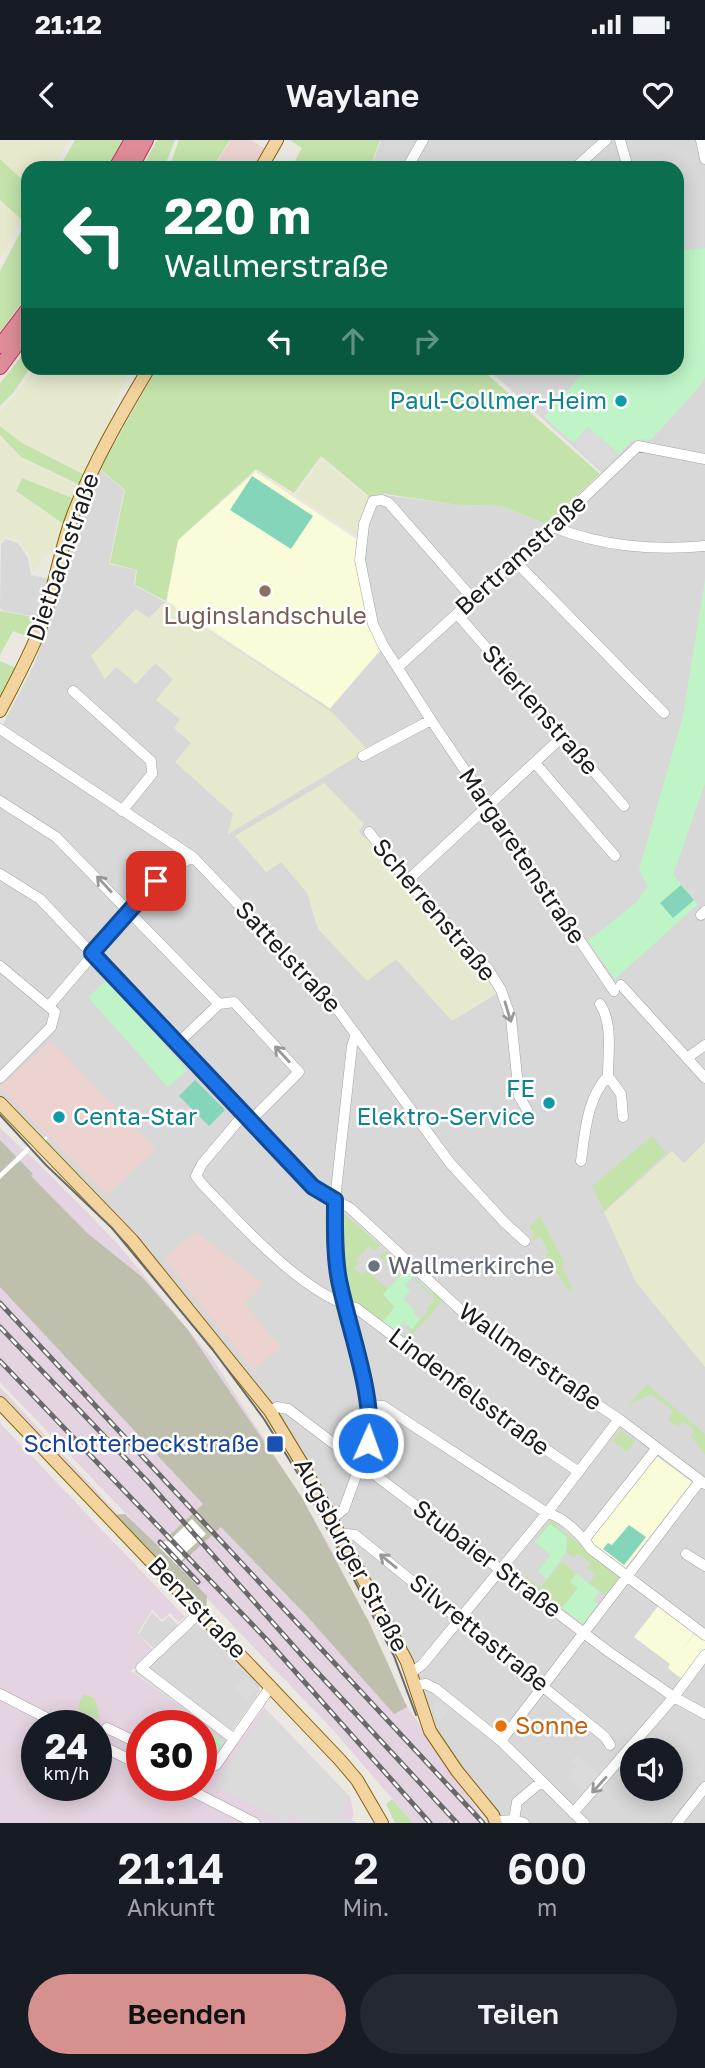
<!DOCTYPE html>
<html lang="de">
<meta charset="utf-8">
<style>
:root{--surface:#171b24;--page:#242831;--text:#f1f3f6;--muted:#9ea1a6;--accent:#d6908e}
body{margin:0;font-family:"Golos Text",sans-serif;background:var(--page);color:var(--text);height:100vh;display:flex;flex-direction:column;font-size:26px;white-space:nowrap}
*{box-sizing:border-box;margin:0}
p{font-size:23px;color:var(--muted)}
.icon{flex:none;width:38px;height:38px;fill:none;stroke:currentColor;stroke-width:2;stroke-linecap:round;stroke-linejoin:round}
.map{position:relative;height:1683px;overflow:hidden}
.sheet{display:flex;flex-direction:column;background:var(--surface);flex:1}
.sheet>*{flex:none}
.top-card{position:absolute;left:21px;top:21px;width:663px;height:214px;border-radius:21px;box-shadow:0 4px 18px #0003;background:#0b6e4f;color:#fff;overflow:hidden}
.buttons{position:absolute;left:620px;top:1598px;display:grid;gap:14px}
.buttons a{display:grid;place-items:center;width:63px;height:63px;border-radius:50%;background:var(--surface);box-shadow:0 4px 18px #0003;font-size:35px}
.speed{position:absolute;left:21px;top:1570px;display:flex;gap:14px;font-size:35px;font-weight:700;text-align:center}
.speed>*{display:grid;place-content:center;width:91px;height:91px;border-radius:50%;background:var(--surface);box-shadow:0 4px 18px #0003;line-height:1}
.speed small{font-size:18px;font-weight:400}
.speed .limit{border:10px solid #d22;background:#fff;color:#111}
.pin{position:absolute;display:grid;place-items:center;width:60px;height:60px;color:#fff;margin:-30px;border-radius:14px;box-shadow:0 4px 10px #0006}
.me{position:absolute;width:77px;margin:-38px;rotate:2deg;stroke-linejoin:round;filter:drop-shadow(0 0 5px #0008)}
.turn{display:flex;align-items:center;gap:24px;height:147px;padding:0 28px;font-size:32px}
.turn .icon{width:91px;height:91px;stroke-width:2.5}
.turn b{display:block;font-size:49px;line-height:60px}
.lanes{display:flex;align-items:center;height:66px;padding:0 28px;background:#0003;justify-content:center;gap:35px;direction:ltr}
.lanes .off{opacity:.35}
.eta{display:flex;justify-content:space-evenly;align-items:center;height:119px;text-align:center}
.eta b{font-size:42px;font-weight:600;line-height:49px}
.primary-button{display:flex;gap:14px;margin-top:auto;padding:14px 28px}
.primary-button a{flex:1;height:80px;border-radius:42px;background:var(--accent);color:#111;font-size:28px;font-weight:600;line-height:80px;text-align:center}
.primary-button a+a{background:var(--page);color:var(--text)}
.status{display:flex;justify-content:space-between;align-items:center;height:49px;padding:0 35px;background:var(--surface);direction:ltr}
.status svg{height:19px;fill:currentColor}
header{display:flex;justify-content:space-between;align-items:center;height:91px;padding:0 28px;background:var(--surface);font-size:32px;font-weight:600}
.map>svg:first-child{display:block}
.residential{fill:#d9d8d8;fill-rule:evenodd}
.commercial{fill:#ecd3d0}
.industrial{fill:#e4d3e0;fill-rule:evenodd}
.education{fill:#fafcd9}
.construction{fill:#bebfad}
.farmland{fill:#e6e9cd}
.grass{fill:#c3e3aa}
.park{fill:#bff4c6}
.pitch{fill:#84d5ba}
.parking{fill:#dbdbdb}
.pier{fill:#fff}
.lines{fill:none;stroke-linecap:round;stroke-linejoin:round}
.minor-casing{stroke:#a2a2a2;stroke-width:11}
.major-casing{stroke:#85630c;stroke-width:14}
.highway-casing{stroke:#c6315d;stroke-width:16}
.minor{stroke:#fff;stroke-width:10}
.major{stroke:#f3d39e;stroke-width:12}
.highway{stroke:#de8d98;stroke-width:14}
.tram{stroke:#696969;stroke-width:2}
.rail-casing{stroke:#696969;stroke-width:5}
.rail{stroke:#fff;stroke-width:2.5;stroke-dasharray:8;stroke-linecap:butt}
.oneway{stroke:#989898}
.route-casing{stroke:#114b97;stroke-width:18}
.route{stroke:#1a73e8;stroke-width:12}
.culture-dot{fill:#0f9aa8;stroke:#fff;stroke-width:2.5}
.education-dot{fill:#8d6e63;stroke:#fff;stroke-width:2.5}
.worship-dot{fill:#6b7280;stroke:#fff;stroke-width:2.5}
.transit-dot{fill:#1a4fb4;stroke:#fff;stroke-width:2.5}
.food-dot{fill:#e8710a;stroke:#fff;stroke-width:2.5}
.labels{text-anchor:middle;stroke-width:5;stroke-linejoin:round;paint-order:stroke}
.culture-label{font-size:24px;fill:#0d838f;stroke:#fff;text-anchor:end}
.street-label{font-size:24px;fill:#1b1b1b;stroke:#fff}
.education-label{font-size:24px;fill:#785e54;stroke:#fff}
.worship-label{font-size:24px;fill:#5b616d;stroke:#fff;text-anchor:start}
.transit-label{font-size:24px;fill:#164399;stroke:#fff;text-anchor:end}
.food-label{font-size:24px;fill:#c56008;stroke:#fff;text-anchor:start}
</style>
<div class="status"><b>21:12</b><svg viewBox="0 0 49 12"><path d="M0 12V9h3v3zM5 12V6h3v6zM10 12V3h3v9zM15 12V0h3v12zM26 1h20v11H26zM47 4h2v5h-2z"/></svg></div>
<header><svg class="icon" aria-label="back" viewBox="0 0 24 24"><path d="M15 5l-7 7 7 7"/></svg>Waylane<svg class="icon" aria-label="heart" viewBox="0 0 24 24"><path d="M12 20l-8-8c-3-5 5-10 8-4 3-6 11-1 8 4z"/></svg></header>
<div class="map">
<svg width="705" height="1683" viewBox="0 0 705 1683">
<rect width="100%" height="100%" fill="#ebe8e1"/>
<path class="residential" d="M381,0H705V1683H488L424,1590L405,1530L296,1321L235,1220L143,1103L0,957V586H2L35,523L49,479L3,471L0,468L1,404L6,399L18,403L28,418L31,435L60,441L78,377L100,330L124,350L109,424L136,430L134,445L165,462L330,569L382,509L358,421L357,398L369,356L385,355L459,365L502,366L546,384L602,333L487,228H677V28H371ZM632,1610H670V1648H632Z
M152,1472L162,1482L169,1476L181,1489L195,1475L259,1542V1551L254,1560L226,1599L134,1532L156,1511L139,1494Z"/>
<path class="commercial" d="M231,0H251L266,9L255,28H213Z
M51,901L156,1009L107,1055L0,947Z
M196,1092L264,1144L244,1163L281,1207L253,1230L164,1119Z"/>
<path class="industrial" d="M0,988L37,1022L117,1103L214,1221L300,1355L328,1403L387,1520L404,1562L486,1683H413L334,1591L0,1242Z
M0,1247L118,1374L111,1375L0,1260Z
M0,1283L185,1477L179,1482L170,1473L162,1480L152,1470L138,1493L154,1511L131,1531L236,1606L264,1567L350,1657L354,1674L350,1683H0ZM37,1586H96V1645H37ZM142,1586H201V1645H142Z"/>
<path class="education" d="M256,332L356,399L357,421L381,509L330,568L167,461L178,400Z
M655,1315L692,1342L624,1430L586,1401Z
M659,1465L695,1492L680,1512L695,1493L705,1500V1512L683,1540L668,1528L670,1524L634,1497Z"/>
<path class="construction" d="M0,1000L33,1034L31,1036L87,1093L142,1137L188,1190L301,1356L369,1482L407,1567L394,1574L305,1474L221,1387L178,1426L207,1456L206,1473L111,1375L125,1374L158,1406L203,1364L0,1147Z"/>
<path class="farmland" d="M0,0H69L52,28H28V45L0,19Z
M0,60L22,80L0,119Z
M35,228H131L110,273L111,285L94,312L85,334L22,303L0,285V272L17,254Z
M0,296L21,318L80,346L75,359L21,337L15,352L64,385L54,415L48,412L33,434L30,417L19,400L6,397L0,402Z
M321,319L368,357L356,396L296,355Z
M165,462L333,573L368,610L228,694L233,674L175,622L191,603L174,588L180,579L156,560L173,539L155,523L136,544L116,527L105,539L91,516L136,469L149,478Z
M324,643L364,684L359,691L361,695L375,704L486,832L498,853L452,881L396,819L367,841L318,789L307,753L281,722L266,732L235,696Z
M705,1002V1227L636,1142L604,1072L672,1011L684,1023Z"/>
<path class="grass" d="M75,0H124L109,28H59Z
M157,0H175L164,28H142Z
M179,0H230L212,28H169Z
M290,0H380L370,28H304L294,23L302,8Z
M0,19L28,45V67L22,80L0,60Z
M28,78V154L0,192V131Z
M28,208V228H30L14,252L0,266V243Z
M157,228H480L600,334L546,384L502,366L459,365L385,354L369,356L321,316L294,353L256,329L178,400L166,461L135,445L137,430L110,423L125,350L100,329Z
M0,286L22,303L85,335L80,345L21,317L0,295Z
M22,338L75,359L65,385L16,351Z
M0,471L39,478L31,498L13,491L0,515Z
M0,521L16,528L0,556Z
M652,996L666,1013L604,1071L592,1046Z
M345,1075L380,1105L375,1111L369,1106L356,1119L359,1123L354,1129L361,1135L366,1130L388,1149L383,1155L395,1167L382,1182C372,1174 354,1165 347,1154C334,1133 340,1100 339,1076Z
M540,1076L563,1120V1128L573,1151L570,1152L545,1116L549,1113L540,1096L534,1100L531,1098L535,1093L529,1087Z
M386,1111L406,1130L401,1135L380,1116Z
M415,1138L432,1154L436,1151L445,1158L407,1201L403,1198L428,1171L426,1169L435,1160L414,1139Z
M647,1244L705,1294V1315L691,1296L694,1290L683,1281L678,1287L668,1280L673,1271L651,1254L628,1265Z
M621,1290L635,1301L627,1312L613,1301Z
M555,1375L559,1379L555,1385L621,1436L605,1455L589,1443L596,1434L587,1428L591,1423L578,1413L574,1418L566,1412L568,1397L550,1384L534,1401Z
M562,1422L576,1433L570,1441L578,1448L562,1468L545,1452L541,1455L523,1440L526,1436L540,1448Z
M84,1554L95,1559L100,1578L97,1579L77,1569Z
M392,1659L413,1683H395L386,1664Z"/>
<path class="park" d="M705,108V237L700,246L652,299L633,300L619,314L588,287L573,303L544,277L582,234L596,228H677V111Z
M705,439V643L673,735L698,764L615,839L588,801L637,762L648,746L639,730L683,576Z
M107,840L187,930L168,947L88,857Z
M406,1130L414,1136L405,1145L410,1151L403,1159L415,1171L413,1173L420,1179L412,1189L404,1182L394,1191L382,1182L395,1167L383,1154Z
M550,1384L567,1397L566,1412L547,1439L538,1431L551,1415L535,1402Z
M577,1434L599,1452L593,1460L598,1464L583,1484L562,1468L578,1448L570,1442Z
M209,1591L224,1602L211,1618L206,1620L201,1617V1601Z"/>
<path class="pitch" d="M252,336L313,376L291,409L230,370Z
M681,745L694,760L673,778L660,763Z
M195,940L225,970L209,986L179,956Z
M629,1385L646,1397L624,1425L603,1409L608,1403L612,1405Z"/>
<path class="parking" d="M589,288L617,315L603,331L574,304Z
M355,1075L436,1151L433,1154L349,1077Z
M247,1536L255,1544L257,1549L247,1560L234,1549Z
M438,1561L449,1569L438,1583L432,1568Z
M266,1570L350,1657L341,1674L357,1683H323L319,1681L306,1683L291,1675L285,1682L214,1646Z
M578,1615L599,1635L582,1652L569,1639L573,1635L570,1632L576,1626L571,1621Z"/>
<path class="pier" d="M46,996L48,998L35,1010L33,1008L0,1039V1033L31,1003L36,1005Z
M192,1379L206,1394L182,1416L184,1418L177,1425L159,1407L166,1400L168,1402Z"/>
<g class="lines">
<g class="minor-casing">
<path id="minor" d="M620,0L628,28
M701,0L705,19
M407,28L423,0
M575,28L606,0
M553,387C600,406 655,411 705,406
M515,421L664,573
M473,459L389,363L382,360L373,361L364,384L360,420L373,484L383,505L431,580L614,851
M457,474L624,666
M398,527L553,387L638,306L705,319
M73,551L151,621L152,634L122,671
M0,589L193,717L335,866L450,1023L505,1083L525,1101
M363,616L431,580
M535,623L615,716
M0,661L56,697L219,864L234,862L299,932L251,980
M369,692L407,741L488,829L501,850L511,878L519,956L527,970
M0,734L40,759L313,1047L350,1068L477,1185L619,1279L705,1344
M163,734L193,717
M407,741L562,597
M701,775L705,771
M0,826L55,872L51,887L0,938
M621,845L705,938
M49,866L156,741
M178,903L219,864
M687,918L705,905
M608,936L621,954L623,977
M245,973L202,1024L196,1036L202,1044C241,1084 301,1153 356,1168L526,1296L579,1332
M581,1021C585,992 587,958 608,936C608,914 613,883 600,864
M368,1265L383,1266L547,1373C564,1377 581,1395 591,1409L705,1495
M270,1271L277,1267L288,1269L609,1512L674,1557L705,1574
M332,1379L344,1369L368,1303L371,1287L368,1265L338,1137L335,1112V1060L352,906L356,894
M341,1397L347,1394L355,1395L605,1597L610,1605
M584,1400L656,1309
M686,1414L705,1426
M200,1472L141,1528L234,1599
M412,1532L422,1525L547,1373L619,1279
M417,1545L426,1544L436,1549L501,1601L584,1683
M0,1554L62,1586
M107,1588L142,1605
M501,1601L700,1341
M96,1603L142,1626
M201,1630L216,1625L271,1546
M180,1645L255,1683
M573,1673L674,1557L705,1515
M514,1680L517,1662L541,1642
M496,1681L514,1680L524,1683
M677,1683L705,1647"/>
</g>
<g class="major-casing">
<path id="major" d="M261,28L277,0
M0,571C14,544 29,517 40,489C54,452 59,412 73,375C93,323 121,275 149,228
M0,963L132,1100L270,1271L304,1327L407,1522L430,1591L457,1631L493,1675L496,1683
M0,1263L340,1620L357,1640L382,1683"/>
</g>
<g class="highway-casing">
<path id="highway" d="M116,28L132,0
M131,28L146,0
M0,206L28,169
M0,227L28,189"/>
</g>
<use href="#minor" class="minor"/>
<use href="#major" class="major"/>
<use href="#highway" class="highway"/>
<path class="tram" d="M0,975L46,1025L112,1088L213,1210L264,1279L300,1337L394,1516L416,1575"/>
<g class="rail-casing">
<path id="rail" d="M0,1163L483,1683
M0,1187L148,1342L306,1520L457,1683
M0,1221L268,1501L430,1683
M160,1402L198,1442"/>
</g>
<use href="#rail" class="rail"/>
</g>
<defs><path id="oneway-shaft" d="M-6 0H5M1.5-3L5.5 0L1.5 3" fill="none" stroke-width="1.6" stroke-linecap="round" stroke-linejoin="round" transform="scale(1.75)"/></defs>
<g class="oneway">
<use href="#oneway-shaft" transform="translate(104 744) rotate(-133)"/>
<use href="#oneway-shaft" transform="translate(508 872) rotate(73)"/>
<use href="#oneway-shaft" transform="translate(282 914) rotate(-133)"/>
<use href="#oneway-shaft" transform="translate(388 1421) rotate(-141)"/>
<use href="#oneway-shaft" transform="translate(599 1645) rotate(132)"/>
</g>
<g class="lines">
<g class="route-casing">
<path id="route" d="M156,741L92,813L313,1047L335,1060C335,1086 334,1114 339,1140C348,1187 376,1259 368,1303"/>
</g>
<use href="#route" class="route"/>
</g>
<g class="culture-dot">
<circle cx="621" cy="261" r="7"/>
<circle cx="549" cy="963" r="7"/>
<circle cx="59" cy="977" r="7"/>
</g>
<circle class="education-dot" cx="265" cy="451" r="7"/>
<circle class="worship-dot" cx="374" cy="1126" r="7"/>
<rect class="transit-dot" x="266" y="1295" width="18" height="18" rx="3.5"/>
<circle class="food-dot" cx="501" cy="1586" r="7"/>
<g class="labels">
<g class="culture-label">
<text x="607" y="269">Paul-Collmer-Heim</text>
<text x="535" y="957">FE<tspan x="535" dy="28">Elektro-Service</tspan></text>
<text x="73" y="985" text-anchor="start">Centa-Star</text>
</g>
<g class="street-label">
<text transform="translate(521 415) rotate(-42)" y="8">Bertramstraße</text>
<text transform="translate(63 417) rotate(-71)" y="8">Dietbachstraße</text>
<text transform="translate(540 570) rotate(49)" y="8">Stierlenstraße</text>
<text transform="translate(522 716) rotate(56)" y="8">Margaretenstraße</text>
<text transform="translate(434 770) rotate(50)" y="8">Scherrenstraße</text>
<text transform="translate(288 817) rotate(47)" y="8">Sattelstraße</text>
<text transform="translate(530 1217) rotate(35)" y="8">Wallmerstraße</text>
<text transform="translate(469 1252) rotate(37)" y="8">Lindenfelsstraße</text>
<text transform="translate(351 1415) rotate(62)" y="8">Augsburger Straße</text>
<text transform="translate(487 1419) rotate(37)" y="8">Stubaier Straße</text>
<text transform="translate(197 1468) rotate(46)" y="8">Benzstraße</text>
<text transform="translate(479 1493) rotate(39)" y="8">Silvrettastraße</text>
</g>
<g class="education-label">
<text x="265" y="484">Luginslandschule</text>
</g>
<g class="worship-label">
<text x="388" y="1134">Wallmerkirche</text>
</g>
<g class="transit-label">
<text x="259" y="1312">Schlotterbeckstraße</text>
</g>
<g class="food-label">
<text x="515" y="1594">Sonne</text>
</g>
</g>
</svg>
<div class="buttons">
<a><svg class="icon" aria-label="sound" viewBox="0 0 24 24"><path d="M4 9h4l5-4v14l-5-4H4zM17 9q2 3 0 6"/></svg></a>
</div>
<div class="speed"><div>24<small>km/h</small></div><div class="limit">30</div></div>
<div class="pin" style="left:156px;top:741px;background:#d93025"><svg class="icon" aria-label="arrive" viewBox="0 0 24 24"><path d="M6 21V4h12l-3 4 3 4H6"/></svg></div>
<svg class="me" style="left:368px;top:1303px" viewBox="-20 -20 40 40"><circle r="17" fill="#1a73e8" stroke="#fff" stroke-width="3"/><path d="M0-11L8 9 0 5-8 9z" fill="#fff"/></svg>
<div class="top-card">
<div class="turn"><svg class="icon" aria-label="left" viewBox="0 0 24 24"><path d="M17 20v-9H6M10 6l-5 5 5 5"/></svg><div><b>220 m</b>Wallmerstraße</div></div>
<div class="lanes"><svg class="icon" aria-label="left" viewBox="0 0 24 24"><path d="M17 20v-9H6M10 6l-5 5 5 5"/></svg><svg class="icon off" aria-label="ahead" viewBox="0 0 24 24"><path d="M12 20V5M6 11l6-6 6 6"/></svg><svg class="icon off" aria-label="right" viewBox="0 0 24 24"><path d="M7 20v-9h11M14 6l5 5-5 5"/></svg></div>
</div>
</div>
<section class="sheet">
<div class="eta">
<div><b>21:14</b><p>Ankunft</p></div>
<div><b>2</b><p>Min.</p></div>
<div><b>600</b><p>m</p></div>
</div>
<div class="primary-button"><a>Beenden</a><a>Teilen</a></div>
</section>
